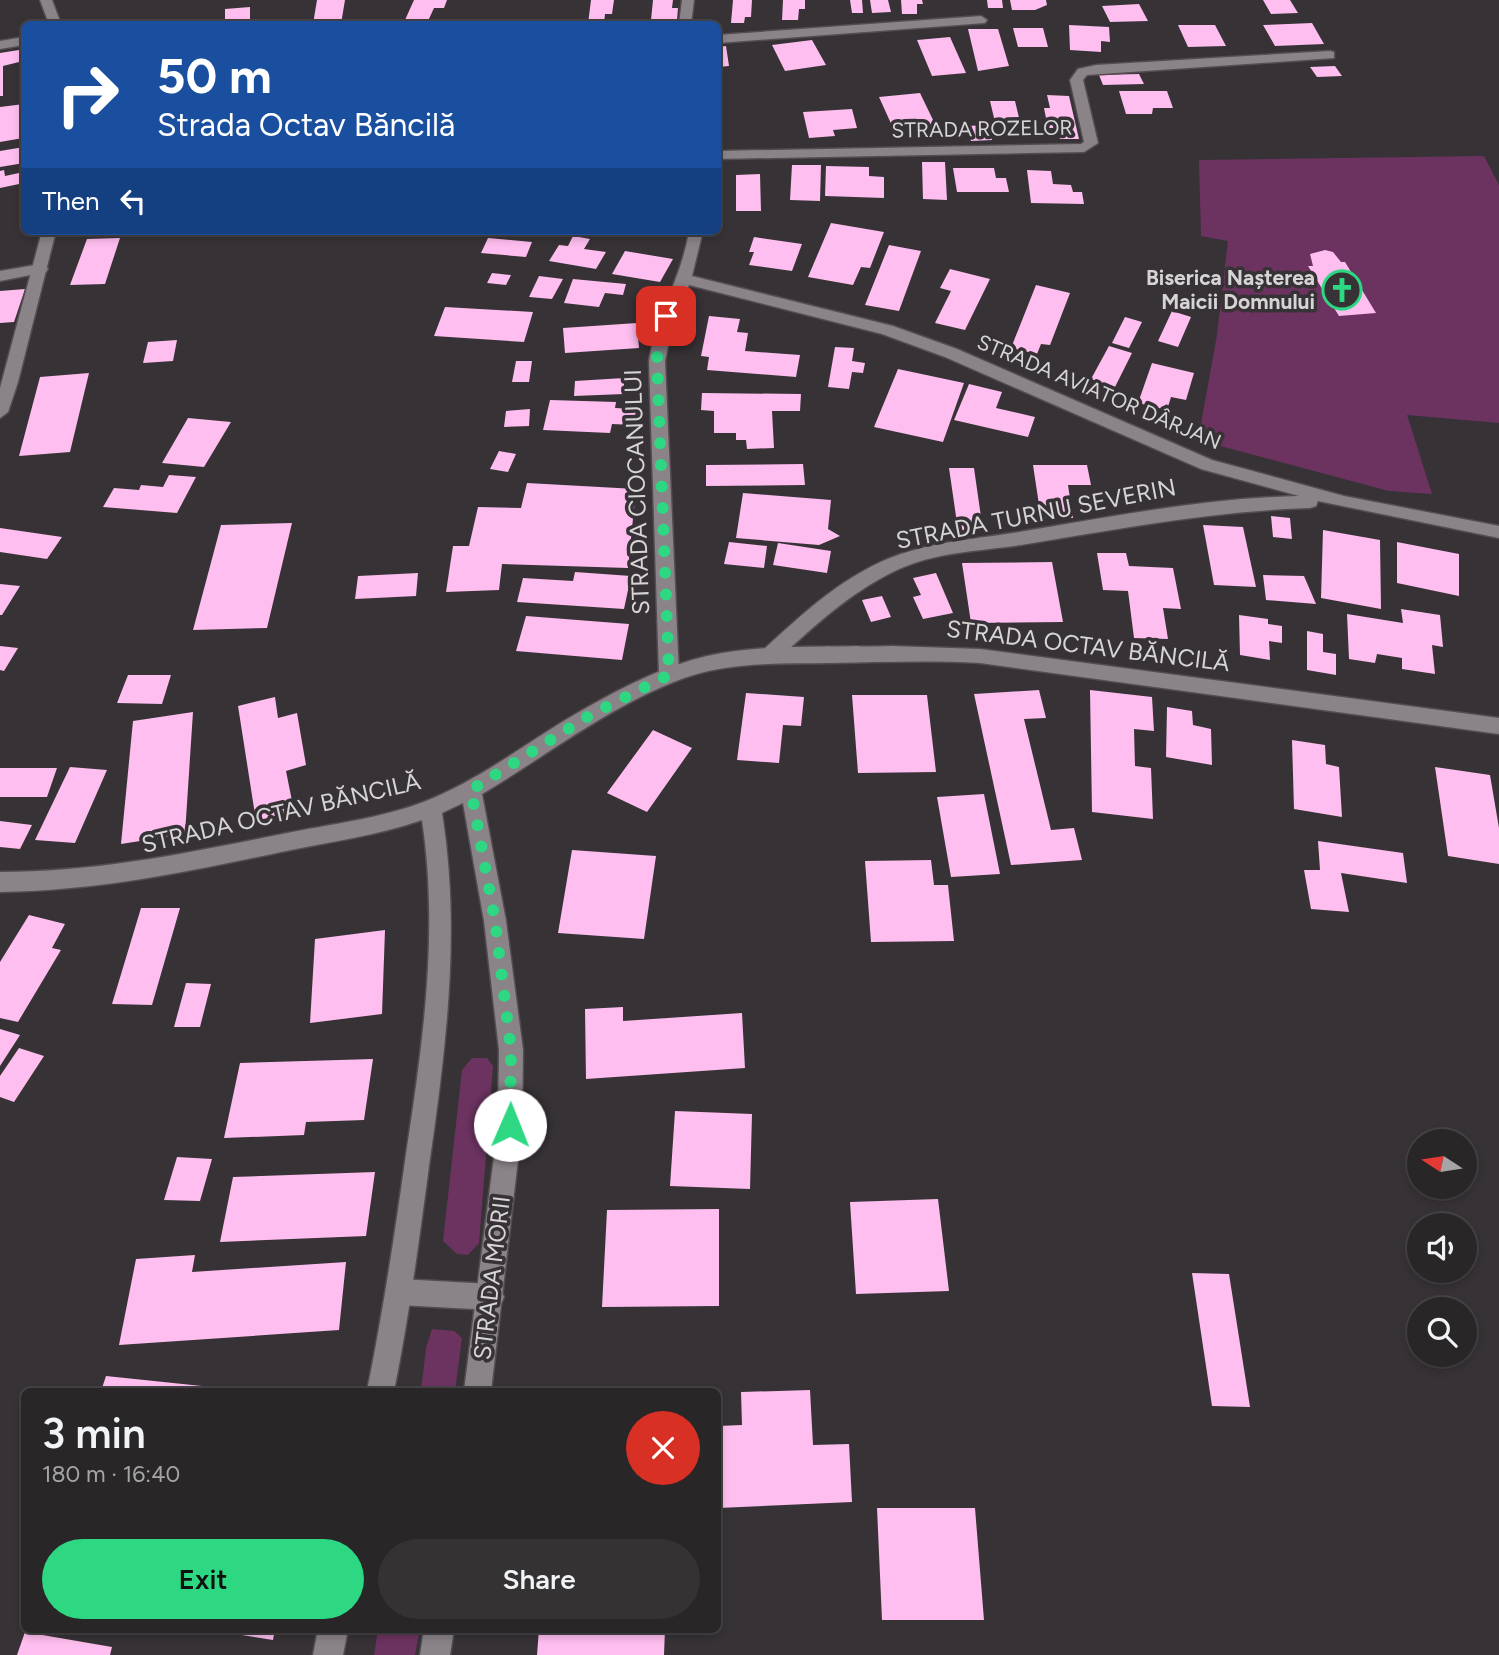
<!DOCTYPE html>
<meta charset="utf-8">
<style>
:root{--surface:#292628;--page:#353234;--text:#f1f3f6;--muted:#a5a5a8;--line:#454345;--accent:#2ed883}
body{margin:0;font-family:Figtree,sans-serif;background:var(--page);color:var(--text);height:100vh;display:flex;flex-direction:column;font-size:26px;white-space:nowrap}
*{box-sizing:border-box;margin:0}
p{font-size:23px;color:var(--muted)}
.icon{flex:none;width:38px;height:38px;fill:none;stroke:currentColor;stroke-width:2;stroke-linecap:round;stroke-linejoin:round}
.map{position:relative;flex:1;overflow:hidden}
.drawer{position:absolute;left:21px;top:1388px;width:700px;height:245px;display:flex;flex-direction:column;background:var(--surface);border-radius:10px;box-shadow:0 4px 10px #0003,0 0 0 2px var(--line)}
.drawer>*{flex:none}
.guide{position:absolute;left:21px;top:21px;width:700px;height:214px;border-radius:10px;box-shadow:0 4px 10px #0003,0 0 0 2px var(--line);background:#1a4fa0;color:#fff;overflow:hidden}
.needle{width:46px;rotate:282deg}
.buttons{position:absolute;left:1407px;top:1129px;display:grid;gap:14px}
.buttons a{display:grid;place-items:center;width:70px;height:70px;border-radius:50%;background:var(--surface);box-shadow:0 4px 10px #0003,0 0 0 2px var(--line);font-size:35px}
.pin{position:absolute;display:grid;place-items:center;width:60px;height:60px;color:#fff;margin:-30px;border-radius:14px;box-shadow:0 4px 10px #0006}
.me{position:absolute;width:77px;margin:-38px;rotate:1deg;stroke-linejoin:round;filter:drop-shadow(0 0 5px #0008)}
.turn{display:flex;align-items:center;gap:24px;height:147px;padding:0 21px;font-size:32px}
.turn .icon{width:91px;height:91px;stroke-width:2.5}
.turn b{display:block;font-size:49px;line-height:60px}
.then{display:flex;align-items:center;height:66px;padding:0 21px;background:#0003;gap:14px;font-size:26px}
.round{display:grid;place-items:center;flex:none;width:74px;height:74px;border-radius:37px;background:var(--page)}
.overview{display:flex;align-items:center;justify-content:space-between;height:119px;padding:0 21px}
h1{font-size:42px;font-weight:600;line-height:52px}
.action{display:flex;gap:14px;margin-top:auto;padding:14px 21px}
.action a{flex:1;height:80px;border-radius:42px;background:var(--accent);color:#111;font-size:28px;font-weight:600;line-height:80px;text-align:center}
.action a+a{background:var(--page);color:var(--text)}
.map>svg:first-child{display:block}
.green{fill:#6c3360}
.building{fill:#febeef}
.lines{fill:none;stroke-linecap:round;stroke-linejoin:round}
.minor-casing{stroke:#534d51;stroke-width:3}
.tertiary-casing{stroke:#534d51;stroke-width:3}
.minor{fill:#8a8388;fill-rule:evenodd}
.tertiary{fill:#8a8388;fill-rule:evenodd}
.route{stroke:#2ed883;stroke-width:12;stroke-dasharray:0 21.6}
.labels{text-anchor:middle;stroke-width:7;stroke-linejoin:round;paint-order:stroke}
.far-street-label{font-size:21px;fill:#d7d4d6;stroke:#373236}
.far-poi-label{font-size:21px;font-weight:bold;fill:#d7d4d6;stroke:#373236;text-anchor:end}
.street-label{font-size:24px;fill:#d7d4d6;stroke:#373236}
</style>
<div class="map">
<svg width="1499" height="1655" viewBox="0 0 1499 1655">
<rect width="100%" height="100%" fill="#373236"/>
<path class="green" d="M1484,156L1499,185V423L1407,415L1432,494L1389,491L1198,440L1217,335L1228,241L1201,236L1199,160Z
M472,1058H487L493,1066L479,1243L468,1255L457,1254L443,1241L462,1070Z
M432,1329L454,1331L462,1338L455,1391H421L426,1348Z
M378,1629H420L415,1655H374Z"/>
<path class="building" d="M317,0H345L341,24H313Z
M414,0H447L444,8H434L428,21L405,20Z
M591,0H614L612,14H605L604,24H588Z
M653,0H673L672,8H678L677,20H651Z
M733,0H752L751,17H745L744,23H731Z
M783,0H805V9H799L798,20H782Z
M850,0H862L863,13H852Z
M870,0H888L891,12L872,13Z
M901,0H922L923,4H917V14H902Z
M987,0H1002L1003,8H988Z
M1010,0H1046L1047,5L1035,10H1012Z
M1263,0H1290L1298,13L1271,14Z
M1139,4L1148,21L1110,22L1102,6Z
M250,7V21L225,24V9Z
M1312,23L1324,44L1275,46L1263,25Z
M1069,25L1109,27L1110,42L1101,41V52L1070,50Z
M1178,25H1215L1226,46L1188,47Z
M1013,28H1043L1048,47H1018Z
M968,29H998L1009,66L978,71Z
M950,37L966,73L932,76L917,40Z
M812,40L826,65L785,71L772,45Z
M726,46L729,66L718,67V47Z
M19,50V62L3,66V96H0V53Z
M1335,66L1342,76L1317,77L1310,67Z
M1139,74L1144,84L1103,85L1099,75Z
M1119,91H1167L1173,108H1153L1152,114H1126Z
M920,93L935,124L893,128L879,97Z
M1047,95L1069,96L1079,139H1060L1058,128H1048L1044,108H1050Z
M990,101H1015L1020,122H995Z
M24,104L23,138L0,142V107Z
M852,109L857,128L833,130L835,136L809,138L803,112Z
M987,125L992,140L971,141L967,126Z
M24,147V163L0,167V151Z
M922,162H945L947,200L923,199Z
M792,165H821L820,201L790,200Z
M826,166L869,167V176L884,177V198L825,196Z
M953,168H994L996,178H1006L1009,192H957Z
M4,170L5,176L19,173V184L0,188V171Z
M1027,170L1051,171L1053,184L1071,185L1073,192H1082L1084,204L1031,203Z
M760,174L761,211H736V175Z
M831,223L884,232L870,268L861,267L853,285L808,277Z
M573,236L590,239L584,249L606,252L596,269L549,261L559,245L568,246Z
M754,237L802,244L792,271L749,265L754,252H749Z
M120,238L105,284L70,285L87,239Z
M488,238L532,242L526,257L481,253Z
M889,245L921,251L899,311L865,305Z
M1325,250L1333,252L1341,262H1345L1376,313L1339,316L1308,266H1313L1310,254Z
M625,251L673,259L660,282L612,274Z
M950,269L990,279L965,330L935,323L951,291L940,288Z
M492,273L511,275L506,285L487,283Z
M539,276L563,279L552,299L529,297Z
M573,279L626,284L623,295L605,293L599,307L564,303Z
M1036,285L1070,293L1050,345L1041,344L1037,354L1011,348Z
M25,289L14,322L0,323V291Z
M445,307L533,312L524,342L434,336Z
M1172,311L1191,317L1178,347L1158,341Z
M709,316L740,319L737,332L748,333L745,351L800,355L796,377L707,370L709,357L701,356Z
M1125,317L1142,322L1129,348L1112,343Z
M637,323L639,348L565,353L563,328Z
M177,340L173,361L143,363L148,342Z
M1109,346L1132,353L1115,387L1091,379Z
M835,347L854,348L852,361L865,363L863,373L852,372L849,389L828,387Z
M516,361H532L529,382H512Z
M1152,363L1194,373L1186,400L1171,397L1167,410L1138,403Z
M898,369L964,383L943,442L874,427Z
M89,373L70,452L19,456L40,377Z
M624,378V394L574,396L575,381Z
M969,384L1002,392L996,408L1035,417L1028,437L954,420Z
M702,393L801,394L800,411H772L774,448L747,449L746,440H736V433H714V411L701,410Z
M550,400L616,402L615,408L636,409L634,425L612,424L610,433L543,430Z
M530,409L529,426L504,427L506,411Z
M188,418L231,422L204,467L162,463Z
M499,451L516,454L508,472L490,469Z
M803,464L805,485L706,486V465Z
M1033,465H1087L1091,485H1068L1073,518H1041Z
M949,468H974L983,531L958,530Z
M169,475L196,477L177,513L103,507L114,488L139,490L141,485L163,487Z
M527,483L636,489L628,568L502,564L499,590L446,592L453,546H469L478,507L521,508Z
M743,493L831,500L828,529L840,536L819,545L736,538Z
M1271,516L1290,518L1292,539L1273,537Z
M292,523L267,628L193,630L221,525Z
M1203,525L1243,527L1256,587L1214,585Z
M0,528L62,537L47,559L0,552Z
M1323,530L1380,540L1381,609L1321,598Z
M729,542L767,546L764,568L724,564Z
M1397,542L1459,554V596L1397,583Z
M778,543L831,551L827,573L773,565Z
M1097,553H1126L1129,566L1173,568L1181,609L1163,608L1168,639L1134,638L1128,591L1103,590Z
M1052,562L1063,622L971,623L962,563Z
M575,572L631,576L624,609L517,602L523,578L573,581Z
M418,573L416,596L355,599L358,576Z
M936,573L953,613L923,619L913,597L921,595L913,578Z
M1263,575L1304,576L1316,604L1266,600Z
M0,584L20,586L2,615H0Z
M882,596L891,617L871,622L862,600Z
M1401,609L1440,615L1443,647L1432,645L1435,674L1402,669V658L1377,654L1375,663L1349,659L1347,614L1403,623Z
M1239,615L1268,619V624L1282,626V643L1269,641L1270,660L1240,655Z
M526,616L629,624L622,660L516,651Z
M1307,631L1323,634V652L1336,654V675L1307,670Z
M0,646L18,648L4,671L0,670Z
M128,675H171L162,704L117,703Z
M1039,690L1046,718L1024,719L1051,830L1074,828L1082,860L1011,865L974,694Z
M1090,690L1152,697L1154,731L1134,729L1135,766L1151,768L1153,819L1092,812Z
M746,693L804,697L801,726L783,725L779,763L737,760Z
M852,695H927L936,772L858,773Z
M275,697L278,718L297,713L306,765L286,771L294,811L256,821L238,706Z
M1167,707L1192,711L1193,725L1211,729L1212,765L1166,757Z
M193,712L185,834L121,844L133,721Z
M653,730L692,748L647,812L607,793Z
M1292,740L1325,745L1326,764L1339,767L1342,817L1294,809Z
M70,767L107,770L75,843L35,840Z
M1435,767L1490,775L1499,828V864L1448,856Z
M0,768H57L47,797H0Z
M984,794L1000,874L951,877L937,797Z
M0,821L32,825L20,849L0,847Z
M1318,841L1403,853L1407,883L1341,873L1349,912L1311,909L1304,870H1320Z
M572,850L656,856L644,939L558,933Z
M931,860L934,885H948L954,941L871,942L865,861Z
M141,908H180L152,1005L112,1004Z
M29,915L65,924L52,948L61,950L18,1022L0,1018V962Z
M385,930L382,1014L310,1023L315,939Z
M186,983L211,984L200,1027H174Z
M623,1007V1021L742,1013L745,1068L586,1079L585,1009Z
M0,1029L20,1035L0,1066Z
M19,1048L44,1056L14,1102L0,1097V1076Z
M373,1059L364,1120L306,1122L304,1135L224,1138L240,1063Z
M675,1111L752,1114L750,1189L670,1186Z
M177,1157L212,1159L200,1201L164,1200Z
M375,1172L366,1236L220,1242L233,1177Z
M938,1199L949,1291L856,1294L850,1202Z
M719,1209V1306L602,1307L607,1210Z
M195,1255L192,1272L346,1262L339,1330L119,1345L136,1259Z
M1192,1273L1229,1274L1250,1407L1212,1406Z
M106,1376L221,1388L220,1391H101Z
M810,1390L813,1445L849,1444L852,1502L718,1508V1426L742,1425L741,1392Z
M877,1508H975L984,1620H882Z
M204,1629H275L273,1640Z
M539,1629H665L664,1655H537Z
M25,1632L112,1647L110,1655H17Z"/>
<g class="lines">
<g class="minor-casing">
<path id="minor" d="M682,0H694L691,24H679Z
M981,16L987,20L985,23L718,43V35Z
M24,37V45L0,49V41Z
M1330,51L1334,52V58L1087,75L1083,80L1098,143L1084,152L718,159V151L1081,144L1084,142L1070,80L1078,69L1096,65Z
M689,231H703L692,276L893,326L957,349L1212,460L1344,496L1499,526V538L1318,501L1316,506L1310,508C1212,511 1117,529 1021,545C980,551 935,552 897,570C850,592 812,628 775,662L768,664L761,662L758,657L761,652C799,617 837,581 885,560C929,541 978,539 1025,531C1116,516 1206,498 1299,496L1201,469L945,357L882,334L689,285L672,327L665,361L679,675L676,680L669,683L662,680L659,675L649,361C656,315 682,277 689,231Z
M41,264L46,266L48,269L46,272L0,281V271Z
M399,1279L491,1284L500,1288L504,1297L500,1306L491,1310L399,1305L390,1301L386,1292L390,1283Z"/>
</g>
<g class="tertiary-casing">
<path id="tertiary" d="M40,0H52L61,24H49Z
M42,231H56L18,382L8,412L0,418V388Z
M891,646L980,649L1499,718V734L980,663C930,660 881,662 831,663C783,664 731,661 684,678C611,705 549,754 482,794L506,921L523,1050L522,1125L491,1391H464L498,1125L499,1050L484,921L463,803L442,813C461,931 446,1048 429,1166C419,1241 409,1317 394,1391H367C383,1312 395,1233 406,1154C423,1043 439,932 422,820C377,836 328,842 281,852C188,872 96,891 0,892V872C96,872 188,853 282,834C330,824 380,819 426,801C484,778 532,738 586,708C623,687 664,666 707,656C766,643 831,648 891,646Z
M318,1629H348L343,1655H313Z
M424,1629H454L450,1655H420Z"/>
</g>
<use href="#minor" class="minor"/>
<use href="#tertiary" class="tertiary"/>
</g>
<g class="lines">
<path class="route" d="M510,1125L511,1050L495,921L471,790L592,714L669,675L657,361L658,338L666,316"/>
</g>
<defs>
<g id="church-ring" transform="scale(2.0125)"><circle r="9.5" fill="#373236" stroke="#2ed883" stroke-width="1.5"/><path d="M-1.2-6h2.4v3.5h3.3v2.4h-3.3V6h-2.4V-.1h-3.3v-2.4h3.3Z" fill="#2ed883"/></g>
</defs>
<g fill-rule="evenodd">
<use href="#church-ring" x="1342" y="290"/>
</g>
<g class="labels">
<g class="far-street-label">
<text transform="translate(982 129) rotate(-1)" y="7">STRADA ROZELOR</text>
<text transform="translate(1099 392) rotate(23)" y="7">STRADA AVIATOR DÂRJAN</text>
</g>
<g class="far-poi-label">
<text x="1315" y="285">Biserica Nașterea<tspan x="1315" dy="24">Maicii Domnului</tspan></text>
</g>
<g class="street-label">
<text transform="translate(637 492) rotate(-92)" y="8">STRADA CIOCANULUI</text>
<text transform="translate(1036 514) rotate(-11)" y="8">STRADA TURNU SEVERIN</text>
<text transform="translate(1088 646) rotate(7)" y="8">STRADA OCTAV BĂNCILĂ</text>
<text transform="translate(281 813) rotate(-13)" y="8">STRADA OCTAV BĂNCILĂ</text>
<text transform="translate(492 1278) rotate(-83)" y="8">STRADA MORII</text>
</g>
</g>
</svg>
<div class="buttons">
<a><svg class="needle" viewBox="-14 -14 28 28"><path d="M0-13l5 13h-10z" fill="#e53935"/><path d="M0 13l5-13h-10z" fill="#a5a5a8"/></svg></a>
<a><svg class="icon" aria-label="sound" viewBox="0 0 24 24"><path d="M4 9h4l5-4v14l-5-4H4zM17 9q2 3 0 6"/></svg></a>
<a><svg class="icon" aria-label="search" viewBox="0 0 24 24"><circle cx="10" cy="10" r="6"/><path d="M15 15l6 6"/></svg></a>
</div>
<div class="pin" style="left:666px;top:316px;background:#d93025"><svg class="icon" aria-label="arrive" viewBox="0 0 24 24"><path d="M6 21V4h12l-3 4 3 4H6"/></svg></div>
<svg class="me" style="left:510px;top:1125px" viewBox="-20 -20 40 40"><circle r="19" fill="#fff"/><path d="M0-13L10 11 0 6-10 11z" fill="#2ed883"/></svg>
<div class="guide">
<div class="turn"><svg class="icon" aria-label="right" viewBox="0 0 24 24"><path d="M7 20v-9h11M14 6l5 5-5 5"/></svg><div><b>50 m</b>Strada Octav Băncilă</div></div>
<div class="then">Then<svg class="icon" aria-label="left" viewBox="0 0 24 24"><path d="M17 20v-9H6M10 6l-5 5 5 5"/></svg></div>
</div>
<section class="drawer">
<div class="overview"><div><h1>3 min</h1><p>180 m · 16:40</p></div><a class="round" style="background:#d93025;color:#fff"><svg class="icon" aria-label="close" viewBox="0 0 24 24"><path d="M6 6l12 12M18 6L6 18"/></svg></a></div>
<div class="action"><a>Exit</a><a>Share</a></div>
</section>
</div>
